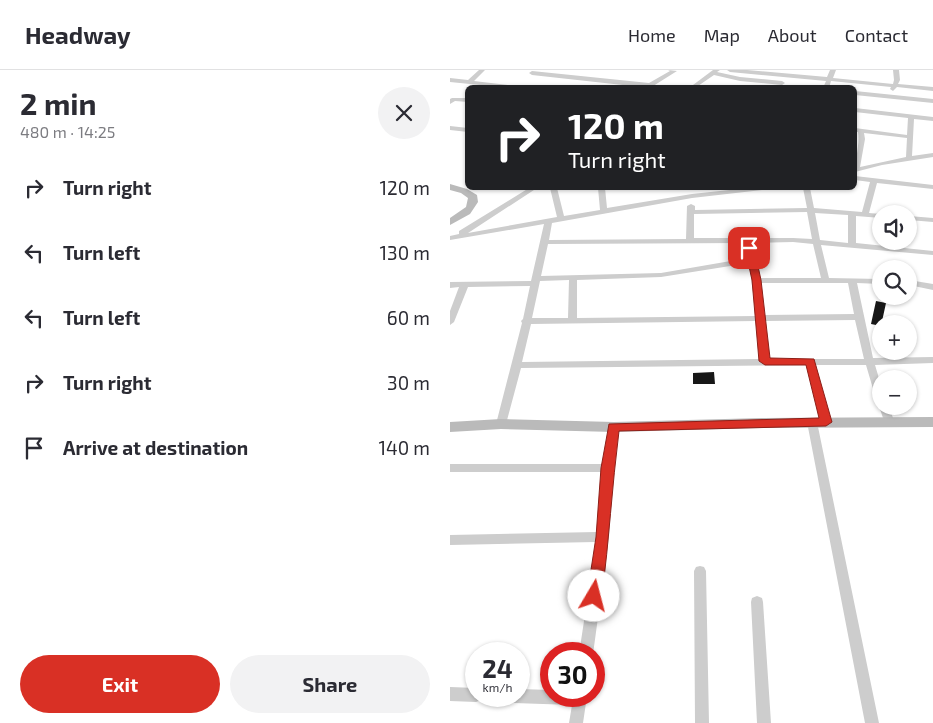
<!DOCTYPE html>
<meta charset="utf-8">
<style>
:root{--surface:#fff;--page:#f2f2f3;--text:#2b2b33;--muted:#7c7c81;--line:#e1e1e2;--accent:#d93025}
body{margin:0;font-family:"Exo 2",sans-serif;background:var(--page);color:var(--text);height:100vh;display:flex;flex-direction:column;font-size:19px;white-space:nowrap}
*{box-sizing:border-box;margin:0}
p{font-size:16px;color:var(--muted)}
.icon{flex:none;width:28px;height:28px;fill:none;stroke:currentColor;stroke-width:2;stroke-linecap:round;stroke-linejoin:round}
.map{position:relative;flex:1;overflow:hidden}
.sheet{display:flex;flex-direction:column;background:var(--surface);width:450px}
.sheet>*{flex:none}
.banner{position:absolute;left:15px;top:15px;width:392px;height:105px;border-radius:8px;box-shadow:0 1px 4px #0004;background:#202124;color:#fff;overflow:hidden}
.fabs{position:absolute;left:422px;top:135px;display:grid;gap:10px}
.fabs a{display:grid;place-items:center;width:45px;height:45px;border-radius:50%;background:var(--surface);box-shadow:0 1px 4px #0004;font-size:25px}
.speed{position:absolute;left:15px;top:572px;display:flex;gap:10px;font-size:25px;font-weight:700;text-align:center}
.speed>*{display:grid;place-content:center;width:65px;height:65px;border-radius:50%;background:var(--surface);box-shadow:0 1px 4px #0004;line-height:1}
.speed small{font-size:12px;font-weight:400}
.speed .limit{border:8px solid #d22;background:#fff;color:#111}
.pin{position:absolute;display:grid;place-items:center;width:42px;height:42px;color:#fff;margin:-21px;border-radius:10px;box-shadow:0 2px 8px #0006}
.me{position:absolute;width:55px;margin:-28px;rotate:8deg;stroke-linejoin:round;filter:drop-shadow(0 0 4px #0008)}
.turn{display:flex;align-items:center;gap:18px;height:105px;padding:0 20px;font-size:22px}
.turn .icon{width:65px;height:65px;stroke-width:2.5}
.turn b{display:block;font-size:35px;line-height:42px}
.round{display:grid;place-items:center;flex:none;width:52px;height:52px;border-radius:26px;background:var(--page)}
.overview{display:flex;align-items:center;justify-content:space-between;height:85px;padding:0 20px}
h1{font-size:30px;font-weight:700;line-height:38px}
.action{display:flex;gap:10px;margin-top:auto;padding:10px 20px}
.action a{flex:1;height:58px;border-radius:30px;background:var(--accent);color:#fff;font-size:20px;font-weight:700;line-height:58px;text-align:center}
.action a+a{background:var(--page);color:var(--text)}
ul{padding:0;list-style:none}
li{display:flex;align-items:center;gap:15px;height:65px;padding:0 20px}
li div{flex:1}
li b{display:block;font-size:19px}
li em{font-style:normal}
header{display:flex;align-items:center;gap:30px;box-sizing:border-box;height:70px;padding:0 25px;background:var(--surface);border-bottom:1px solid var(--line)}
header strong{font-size:24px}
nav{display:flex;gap:28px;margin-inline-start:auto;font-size:18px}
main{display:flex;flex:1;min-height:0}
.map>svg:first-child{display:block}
.building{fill:#171717}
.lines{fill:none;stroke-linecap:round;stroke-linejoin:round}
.street{fill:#cdcdcd;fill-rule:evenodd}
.secondary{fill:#bababa;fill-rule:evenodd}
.route{fill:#d93025;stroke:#8d1f18}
</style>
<header>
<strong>Headway</strong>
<nav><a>Home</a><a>Map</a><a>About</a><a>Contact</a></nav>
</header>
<main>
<section class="sheet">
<div class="overview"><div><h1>2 min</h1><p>480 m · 14:25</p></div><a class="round"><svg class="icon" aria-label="close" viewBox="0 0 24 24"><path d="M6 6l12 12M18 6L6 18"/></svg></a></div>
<ul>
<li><svg class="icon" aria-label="right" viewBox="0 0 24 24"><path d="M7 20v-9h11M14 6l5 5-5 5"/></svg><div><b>Turn right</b></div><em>120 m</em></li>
<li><svg class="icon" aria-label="left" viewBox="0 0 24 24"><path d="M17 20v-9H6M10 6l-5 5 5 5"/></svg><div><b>Turn left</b></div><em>130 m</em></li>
<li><svg class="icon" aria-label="left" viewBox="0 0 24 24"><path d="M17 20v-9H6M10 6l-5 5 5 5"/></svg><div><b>Turn left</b></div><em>60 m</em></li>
<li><svg class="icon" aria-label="right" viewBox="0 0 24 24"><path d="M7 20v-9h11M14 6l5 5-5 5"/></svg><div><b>Turn right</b></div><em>30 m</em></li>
<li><svg class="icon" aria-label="arrive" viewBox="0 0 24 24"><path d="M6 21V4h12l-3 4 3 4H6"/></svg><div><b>Arrive at destination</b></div><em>140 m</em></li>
</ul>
<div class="action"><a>Exit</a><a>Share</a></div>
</section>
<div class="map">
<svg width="483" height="653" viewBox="0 0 483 653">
<rect width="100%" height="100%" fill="#fff"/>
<path class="building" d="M426,231L436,233L431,256L421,254Z
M264,302L265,314H243V303Z"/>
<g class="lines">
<path class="street" d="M29,0H35L24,11L84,18H60L0,12V8L18,10Z
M218,0L227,1L200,18L82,5L79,3L82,1L199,13L220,1Z
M263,0H270L267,2L290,7L332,11L335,13L332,15L290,11L264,5L245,18H239Z
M277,0H297L377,7L380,0H386L383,8L443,14L444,10L443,0H449L450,10L448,14L483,17V21L447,17L443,21L440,19L441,17L381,11L379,18H373L376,11L280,2Z
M405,21L483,29V33L405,25Z
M2,28H18V32L5,31L0,34V29Z
M405,38L483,47V51L464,49L462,86L483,83V87L432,95L405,102C405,89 410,75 408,62H405V58L457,65L458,48L405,42ZM414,63L457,68L456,87L410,97L415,69Z
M0,56L18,58V62L0,60Z
M405,106L483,115V119L427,113L419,143L431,144V148L406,146V173L483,181V185L371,175L379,208L431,209V214L407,213L423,288L483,287V293L425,295L431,315V332L427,331L426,329L416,295H366L381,352L376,356L371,352L356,295L71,298L56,354L55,357H47L46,354L72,253L71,251L73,249L80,216L18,217L4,252L0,255V241L9,217L0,218V212L81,211L94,154L0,170V166L9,164V161L79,118H87L18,163L107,147L100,118H107L114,146L150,140L148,118H155L157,138L242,124L298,118H316L312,120L242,128L102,153L99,170L236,169L237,136L241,134L245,136V140L357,138L353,118H360L364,138L412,142L420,112L405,110ZM357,142L362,169L343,168H244V144ZM365,143L398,145V173L370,170ZM343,172L363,174L371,208H310L302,173ZM295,173L298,188L211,203L91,206L98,174ZM299,193L306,246L127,248V210L211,207ZM119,210L118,248H82L90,211ZM310,213H398L404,244L314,245ZM405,250L414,289H320L315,251ZM306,251L310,289L72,292L81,254Z
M459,146L483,148V152L459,150Z
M459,210L483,214V220L459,215Z
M431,333V336H439L444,351L443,354H435L429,336Z
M362,348L367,352L429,653H415L357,352Z
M164,353L168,354L169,357L164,398L159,467L143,584H129L146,472L0,475V465L147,462L152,402H0V394H153L159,357L160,354Z
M250,496L254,497L256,501L259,653H245L244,501L246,497Z
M307,526L312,528L313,532L321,653H307L301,532L302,528Z
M0,617L26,618V626H33L31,630L26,632L0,631Z
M69,619L101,620V626H137L133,653H119L122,635L64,633L59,631L57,626H69Z"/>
<path class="secondary" d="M0,114L17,119L27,125L28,132L20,144L0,155V148L16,137L18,128L11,123L0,120Z
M483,347V357L312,358L164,362L51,359L0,362V352L51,349L164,352L312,348Z"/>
</g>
<path class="route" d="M299,176L304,178L311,210L320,288L364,289L382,352L376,356L169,361C162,416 159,471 152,526L149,530L144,532L139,530L137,526L146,467L151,398L159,354L369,348L356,295H315L309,291L302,210L295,178Z"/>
</svg>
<div class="fabs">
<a><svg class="icon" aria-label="sound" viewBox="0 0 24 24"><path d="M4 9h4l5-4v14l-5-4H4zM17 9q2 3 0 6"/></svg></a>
<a><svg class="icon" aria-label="search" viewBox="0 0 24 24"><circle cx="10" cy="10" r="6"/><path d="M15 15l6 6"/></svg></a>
<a>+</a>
<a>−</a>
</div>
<div class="speed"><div>24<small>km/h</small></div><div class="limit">30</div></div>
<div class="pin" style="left:299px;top:178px;background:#d93025"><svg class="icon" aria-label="arrive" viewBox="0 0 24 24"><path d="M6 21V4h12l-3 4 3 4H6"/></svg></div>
<svg class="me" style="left:144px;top:526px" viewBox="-20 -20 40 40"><circle r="19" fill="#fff"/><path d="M0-13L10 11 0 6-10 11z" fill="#d93025"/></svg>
<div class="banner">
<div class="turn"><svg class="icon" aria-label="right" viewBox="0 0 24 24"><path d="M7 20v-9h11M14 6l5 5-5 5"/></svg><div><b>120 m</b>Turn right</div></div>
</div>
</div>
</main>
